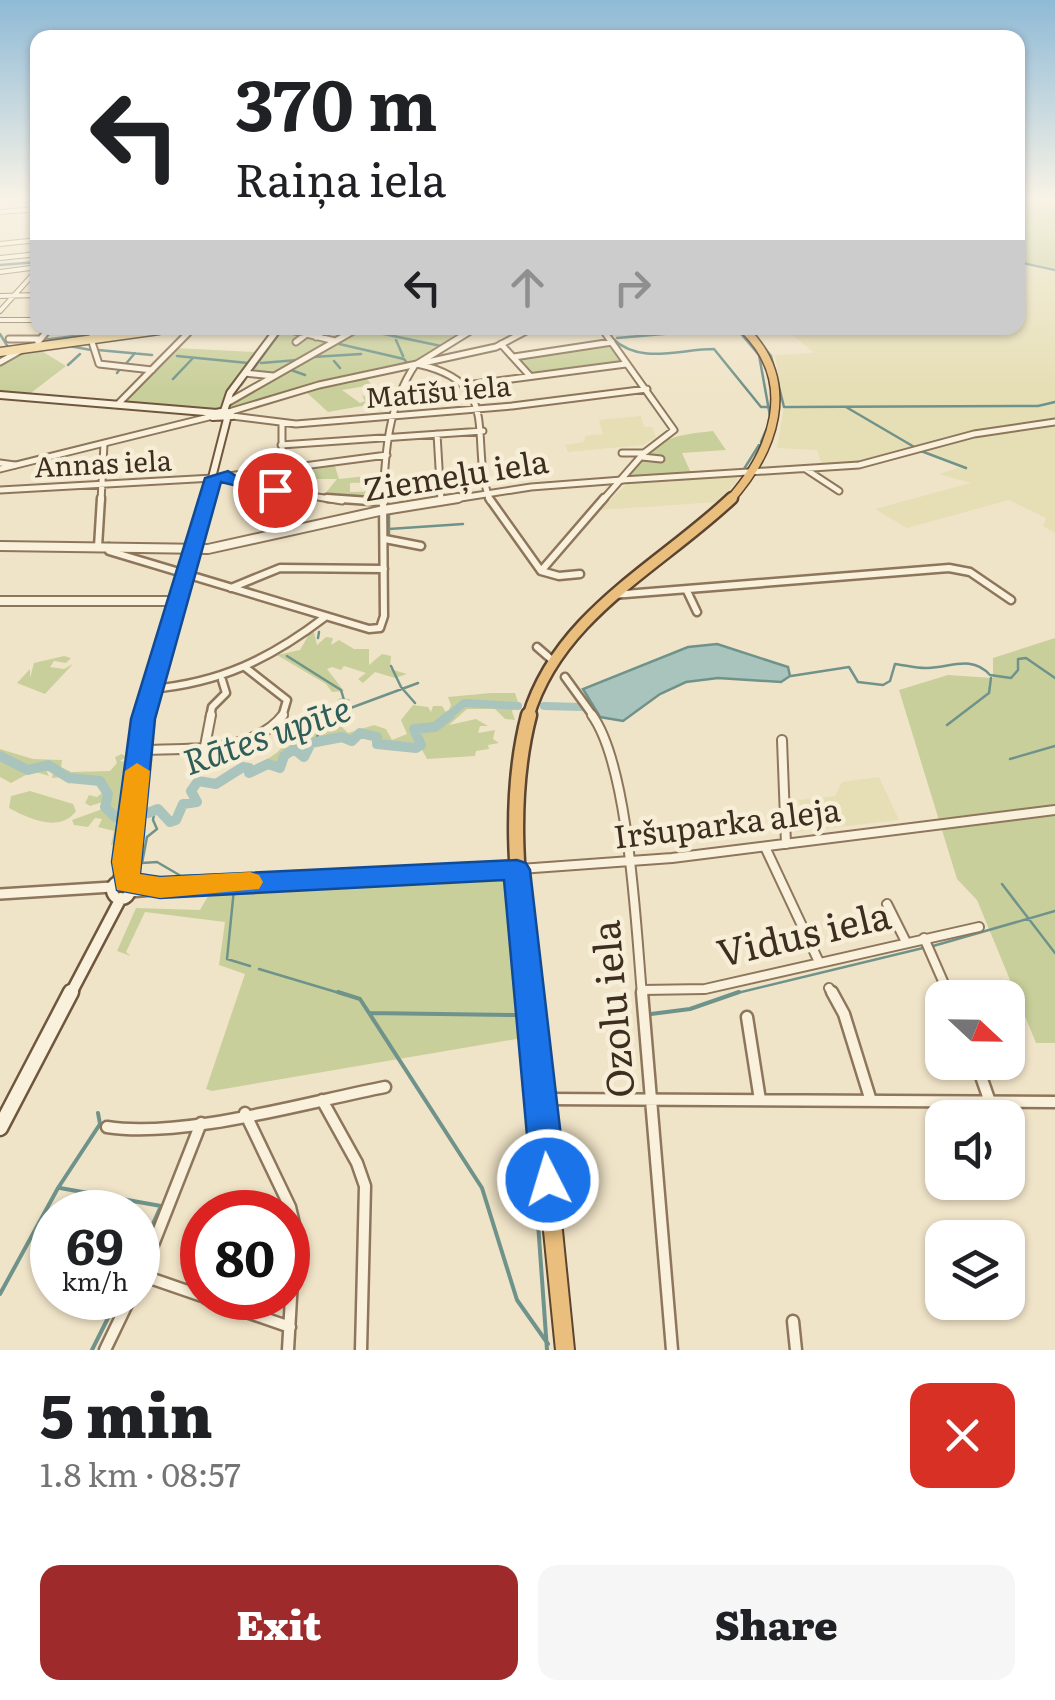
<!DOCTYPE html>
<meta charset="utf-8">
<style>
:root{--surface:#fff;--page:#f6f6f6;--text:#202124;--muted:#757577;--accent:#9e2a2b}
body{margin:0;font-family:Literata,serif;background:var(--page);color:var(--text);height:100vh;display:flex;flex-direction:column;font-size:38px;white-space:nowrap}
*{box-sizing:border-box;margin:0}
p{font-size:32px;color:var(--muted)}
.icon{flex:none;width:55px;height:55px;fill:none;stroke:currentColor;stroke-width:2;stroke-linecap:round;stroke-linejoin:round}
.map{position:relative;height:1350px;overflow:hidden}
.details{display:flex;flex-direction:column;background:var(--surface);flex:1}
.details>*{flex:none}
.banner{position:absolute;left:30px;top:30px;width:995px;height:305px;border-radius:20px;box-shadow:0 2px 8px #0004;background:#fff;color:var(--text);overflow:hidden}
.needle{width:65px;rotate:112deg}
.fabs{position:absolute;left:925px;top:980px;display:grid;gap:20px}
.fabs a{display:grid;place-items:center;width:100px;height:100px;border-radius:20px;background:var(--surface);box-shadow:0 2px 8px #0004;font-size:50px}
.speed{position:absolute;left:30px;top:1190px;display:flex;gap:20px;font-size:50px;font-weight:700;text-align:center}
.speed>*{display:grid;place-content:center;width:130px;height:130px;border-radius:50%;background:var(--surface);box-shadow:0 2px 8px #0004;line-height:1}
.speed small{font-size:25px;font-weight:400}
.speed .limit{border:15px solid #d22;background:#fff;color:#111}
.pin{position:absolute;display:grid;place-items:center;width:85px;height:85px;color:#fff;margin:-42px;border:5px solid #fff;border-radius:50%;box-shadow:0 2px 10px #0007}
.me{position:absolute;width:110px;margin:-55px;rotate:355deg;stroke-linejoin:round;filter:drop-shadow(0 0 8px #0008)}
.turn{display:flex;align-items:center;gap:35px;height:210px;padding:0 40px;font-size:45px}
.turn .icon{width:130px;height:130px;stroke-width:2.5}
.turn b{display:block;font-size:70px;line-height:85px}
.lanes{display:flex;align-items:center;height:95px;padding:0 40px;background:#0003;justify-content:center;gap:50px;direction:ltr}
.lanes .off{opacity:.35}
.round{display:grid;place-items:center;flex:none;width:105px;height:105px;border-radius:20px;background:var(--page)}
.head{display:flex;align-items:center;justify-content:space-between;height:170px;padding:0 40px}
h1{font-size:60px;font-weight:800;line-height:75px}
.button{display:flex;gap:20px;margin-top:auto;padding:20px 40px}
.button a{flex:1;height:115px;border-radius:20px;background:var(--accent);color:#fff;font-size:40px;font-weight:800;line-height:115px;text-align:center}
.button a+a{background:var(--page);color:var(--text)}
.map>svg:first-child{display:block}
.farmland{fill:#e6deb5}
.green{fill:#c9cf9b}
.water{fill:#a9c4bc;stroke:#6f938a;stroke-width:2.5}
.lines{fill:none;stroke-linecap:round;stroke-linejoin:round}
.stream-far1{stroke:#6f938a;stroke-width:2.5}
.stream{stroke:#6f938a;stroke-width:4}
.river-far1{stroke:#a9c4bc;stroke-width:8}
.river{stroke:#a9c4bc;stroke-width:10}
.minor-far4-casing{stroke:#8d765c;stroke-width:6}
.minor-far3-casing{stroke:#8d765c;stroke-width:9}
.minor-far2-casing{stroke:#8d765c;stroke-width:11}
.minor-far1-casing{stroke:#8d765c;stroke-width:12}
.minor-casing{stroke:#8d765c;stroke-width:15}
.tertiary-far3-casing{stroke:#8d765c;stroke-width:6}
.tertiary-far2-casing{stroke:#8d765c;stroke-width:9}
.tertiary-far1-casing{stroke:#8d765c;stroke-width:12}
.tertiary-casing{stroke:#8d765c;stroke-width:14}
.secondary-far4-casing{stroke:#6f573f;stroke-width:8}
.secondary-far3-casing{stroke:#6f573f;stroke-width:10}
.secondary-far2-casing{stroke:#6f573f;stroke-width:12}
.secondary-far1-casing{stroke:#6f573f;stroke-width:15}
.secondary-casing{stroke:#6f573f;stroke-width:19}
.primary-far1-casing{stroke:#5b4430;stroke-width:8}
.primary-casing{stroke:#5b4430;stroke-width:11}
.trunk-far4-casing{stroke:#5b4430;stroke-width:9}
.trunk-far3-casing{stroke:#5b4430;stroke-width:11}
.trunk-far2-casing{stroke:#5b4430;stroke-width:15}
.trunk-far1-casing{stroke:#5b4430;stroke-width:19}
.trunk-casing{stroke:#5b4430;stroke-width:22}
.minor-far4{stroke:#faf1dc;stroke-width:4}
.minor-far3{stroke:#faf1dc;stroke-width:5}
.minor-far2{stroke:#faf1dc;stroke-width:6}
.minor-far1{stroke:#faf1dc;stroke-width:8}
.minor{stroke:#faf1dc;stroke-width:10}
.tertiary-far3{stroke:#faf1dc;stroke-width:4}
.tertiary-far2{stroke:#faf1dc;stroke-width:5}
.tertiary-far1{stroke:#faf1dc;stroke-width:8}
.tertiary{stroke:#faf1dc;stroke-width:9}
.secondary-far4{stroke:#faf1dc;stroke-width:5}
.secondary-far3{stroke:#faf1dc;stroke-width:6}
.secondary-far2{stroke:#faf1dc;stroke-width:8}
.secondary-far1{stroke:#faf1dc;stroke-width:10}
.secondary{stroke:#faf1dc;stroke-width:14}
.primary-far1{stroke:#f3d9a0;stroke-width:5}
.primary{stroke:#f3d9a0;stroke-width:8}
.trunk-far4{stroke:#eabe7c;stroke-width:6}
.trunk-far3{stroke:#eabe7c;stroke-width:8}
.trunk-far2{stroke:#eabe7c;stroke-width:10}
.trunk-far1{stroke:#eabe7c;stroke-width:14}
.trunk{stroke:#eabe7c;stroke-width:18}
.route{fill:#1a73e8;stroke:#114b97;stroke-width:2.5}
.slow{fill:#f59e0b}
.labels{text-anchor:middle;stroke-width:9;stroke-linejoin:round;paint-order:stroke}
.far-street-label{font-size:28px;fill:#3d2e20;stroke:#f7eed8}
.street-label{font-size:32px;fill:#3d2e20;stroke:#f7eed8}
.water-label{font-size:35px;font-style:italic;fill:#2f5d5a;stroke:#f7eed8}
.near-street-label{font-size:38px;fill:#3d2e20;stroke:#f7eed8}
</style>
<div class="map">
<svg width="1055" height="1350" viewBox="0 0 1055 1350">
<rect width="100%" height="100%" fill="#f0e4c8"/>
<path class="farmland" d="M1018,264L1055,272V419L981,434L1055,424V533L1043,526L1046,518L1009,500L907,528L875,509L971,483L939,474L965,466L922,450L972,435L866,460L822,465L817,450L777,448L784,407L818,406L783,404L775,355L814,353L784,328H1018Z
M641,416L644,427H652L656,437L643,445L568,452L565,445L584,442L585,436L603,434L599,420Z
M736,476L738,480L718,502L599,510L630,481Z
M879,777L899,820L795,832L794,816L802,810L798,800L835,796L842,782Z"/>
<path class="green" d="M1018,200H1055V268L1018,261Z
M295,328H314L311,333L317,336L324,328H473L419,361L365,377L372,385L342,390L360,403L365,401L362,395L371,400L377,398L370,391L361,392L370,389L384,402L328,412L305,391L352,383L354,378L228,410L230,403L284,373H249L280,331L292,332Z
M269,333L229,392L221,411L122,403L175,348L254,352Z
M612,342L628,364L530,376L514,357Z
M40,350L66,366L27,396L0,394V364L28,351Z
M713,431L726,450L682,453L691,473L633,477L628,473C660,439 666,436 713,431Z
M334,463L339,479L384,474L383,482L350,483V492L382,491L381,500L323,496L337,479H269L268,472Z
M311,631L314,632L317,645L326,637L333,638L331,645L339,640L354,649H369V665L382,654L391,656L390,669L407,674L395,678L375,672L363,683L358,679L366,673L344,666L341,670L332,667L327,669L344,691L332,692L326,684L277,655L300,650Z
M1055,638V1043H1036L977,900L957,879L899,690L948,675L993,678V658Z
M64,656L71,658L66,663L54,661L50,667L64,669L73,664L45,694L17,683L30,669V678L34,663Z
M491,693H515L518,702L512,711L515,720L505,719L495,709H467L449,725L476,719L488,726H480L478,733L495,730L493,739L499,743L488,745L489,749L476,751L475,756L427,759L421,748L377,744V737L360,733L348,741L342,738L312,743L304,757L294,749L284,756L280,768L268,764L249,773V768C264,760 284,754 287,736L277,731L281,723L298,724L302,732L309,729L298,718L323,715L340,698L350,699L345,714L336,721L348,733L374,725L386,729L392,740L407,734L401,720L413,705L428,707L431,712L433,706H442L447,714L451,705L448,697Z
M133,721L138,724L132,778L115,825L117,844L111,845L114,831L98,827L102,819L95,818L88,827L74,825L72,820L108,807L109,800L90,806L85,803L89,795L97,797L102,793L95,784L74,780L69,784L64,777L52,778L53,773L46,770L49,776L33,771L11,783L0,777V749L33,759L62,760L61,767L71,772L110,771L117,763L115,757L122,754L126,757L120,761L128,762Z
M30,791L73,804L76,811C60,833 29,819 9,808L11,796Z
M517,870L534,1036L212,1091L206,1089L245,974L219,965L225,922L145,912L126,952L131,956L117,951L136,908L200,910L212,889Z"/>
<path class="water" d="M717,644L788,667L790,676L781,682L718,678L686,682L660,694L623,721L600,717L583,689L688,647Z"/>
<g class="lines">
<path class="stream-far1" d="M1018,262L1055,270
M0,265L38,262
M605,328L611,335
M736,328L759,355L770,416
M749,328L771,356L784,407L1038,406L1055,402
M360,329L441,346
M98,332L131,328
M0,334L8,347
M334,338L351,328
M617,338L698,331L696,328
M613,339C641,365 680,349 714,349L761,407H769
M43,340L90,334
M396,340L403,356
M335,343L404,359L407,363
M64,345L91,350
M98,350L152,355
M177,356L248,363
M313,357L361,354
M334,361L340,368
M261,363L298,360
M68,365L80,354
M124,366L135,353
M291,370L305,375
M251,372L281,331
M117,373L120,369
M173,379L193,358
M241,385L248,375
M846,407L916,448
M761,442L767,428
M921,451L966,468
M744,469L759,445
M389,513V535
M389,529L463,524
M318,638L319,632
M287,656L341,690L344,700
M391,666L401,687L415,703
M791,676L849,667L858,682L883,685L890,681L895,664C905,665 918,669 928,668C951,667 972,655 990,675L1011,678L1018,670V659L1026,658L1055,678
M337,713L418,683
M947,725L989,693L991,678
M325,742L317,737L321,728L316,722L336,715L343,703
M1010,759L1055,746
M155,809L153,820L157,829L147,837L142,863L157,862L181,876L235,874
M508,877L518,995
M1002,884L1055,953
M234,889L227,959L250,966
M933,946L1055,911
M259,969L346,995
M729,995L923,948"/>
<path class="stream" d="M338,992L360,999L482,1188L517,1300L548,1344
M518,992L536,1205
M369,1013L516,1015
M651,1014L690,1009L739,992
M60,1188L161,1206L138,1257
M538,1223L547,1350
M0,1294L58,1188L100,1124L98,1113
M92,1350L118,1298"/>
<path class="river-far1" d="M544,706L582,707
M447,717L464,703L518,706"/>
<path class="river" d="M0,756L28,770L48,765L69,778L100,781L108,794L105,807L115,817
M148,813L158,809L170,822L176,820L183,804L197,802L191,791L198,781L216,784L243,767L249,768V773L268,764L280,768L284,756L294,749L304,757L311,743L342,737L352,741L360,733L377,737V744L416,748L421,745L414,729L435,727L450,715"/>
<g class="minor-far4-casing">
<path id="minor-far4" d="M12,200H38
M0,212L38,209
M0,244L38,240
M0,258L38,254
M0,296L38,295
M0,311L38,269
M0,320H38
M602,328L605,332
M290,330L300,332
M46,332L49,328
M94,332L96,328
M189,332L193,328
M309,332L315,328
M323,332L329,328
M350,332L358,328
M523,332L531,328"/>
</g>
<g class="minor-far3-casing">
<path id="minor-far3" d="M95,330L91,339L99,364L152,370
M290,330L335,341
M316,337L326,330
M9,339H40
M38,342L48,330
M296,342L312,330
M501,344L530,376
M514,357L612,342
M0,362L23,349
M423,363L496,347L528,330
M417,364C506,383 467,439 490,501
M245,373L273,376
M466,385L626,364
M227,403L355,330
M118,404L191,330
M232,416L296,424L512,406L647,389
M282,424V469
M437,434L441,501
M281,445L483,431
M622,453H643
M642,457L661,459
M0,463L15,465
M807,470L839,491
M229,477L239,484L342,501
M622,480L859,465L974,434L1055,422
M0,490L213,478L387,455
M101,501L104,444
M383,501C385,453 388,405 415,365
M602,501L644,453L674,430L603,330"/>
</g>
<g class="minor-far2-casing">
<path id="minor-far2" d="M327,498L384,502
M489,498L541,571
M385,539L421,546
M98,547L101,498
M109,547V551L369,629L380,628L384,616L383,498
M541,571L604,498
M541,571L559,576L580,574
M231,588L280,568L384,569
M687,591L697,612
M613,595L949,568L970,572L1011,600
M537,647L552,660
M246,668L287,700L282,717
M565,677L594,717
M151,689C220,683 270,659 325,617
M210,717L212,707L226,693L222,680"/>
</g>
<g class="minor-far1-casing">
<path id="minor-far1" d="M592,715C629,766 636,928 642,995
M782,740L786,844
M205,746L211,715
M141,750C185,748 253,754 283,715
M765,847L819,962
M520,869L672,858L1055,810
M887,904L906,942
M924,938L949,995
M829,988L833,995
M642,990L705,989L979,927"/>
</g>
<g class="minor-casing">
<path id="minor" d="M642,992L672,1350
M832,992L844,1014L871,1101
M948,992L950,998
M747,1017L760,1100
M976,1062L990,1102
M543,1099L1055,1102
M322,1100L357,1163L365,1186L361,1350
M245,1113L290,1207L295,1228L288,1350
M107,1127C182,1139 307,1102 385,1087
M141,1275L202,1296
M138,1283L201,1123
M206,1298L290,1327
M793,1321L796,1350
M105,1350L130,1298"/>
</g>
<g class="tertiary-far3-casing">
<path id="tertiary-far3" d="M0,272L38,267
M468,332L475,328"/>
</g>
<g class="tertiary-far2-casing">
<path id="tertiary-far2" d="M229,412L319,385L417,364L472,330
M0,469L213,416
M442,501L531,487L622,480"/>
</g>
<g class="tertiary-far1-casing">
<path id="tertiary-far1" d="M0,546L208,549L384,510L458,498
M0,601H177"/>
</g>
<g class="tertiary-casing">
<path id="tertiary" d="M130,892L230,883L517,870
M0,894L112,887"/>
</g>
<g class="secondary-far4-casing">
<path id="secondary-far4" d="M275,332L278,328"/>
</g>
<g class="secondary-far3-casing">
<path id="secondary-far3" d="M0,395L217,413
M224,411L230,393L277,330
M226,411L232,416L213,417L216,413Z
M206,501L227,419"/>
</g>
<g class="secondary-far2-casing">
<path id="secondary-far2" d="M144,717L207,498"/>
</g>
<g class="secondary-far1-casing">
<path id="secondary-far1" d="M112 890a9 9 0 1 1 18 0a9 9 0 1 1-18 0Z
M118,883L127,852L144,715
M70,995L121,898"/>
</g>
<g class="secondary-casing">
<path id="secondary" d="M0,1128L71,992"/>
</g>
<g class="primary-far1-casing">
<path id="primary-far1" d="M141,332L172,328"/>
</g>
<g class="primary-casing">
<path id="primary" d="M0,352L159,330"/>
</g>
<g class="trunk-far4-casing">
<path id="trunk-far4" d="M743,328L747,332"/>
</g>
<g class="trunk-far3-casing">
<path id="trunk-far3" d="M729,501C773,452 799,384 745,330"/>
</g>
<g class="trunk-far2-casing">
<path id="trunk-far2" d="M528,717C558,615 659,567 732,498"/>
</g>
<g class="trunk-far1-casing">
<path id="trunk-far1" d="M529,715C505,807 520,902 529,995"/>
</g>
<g class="trunk-casing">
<path id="trunk" d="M529,992L565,1350"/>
</g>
<use href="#minor-far4" class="minor-far4"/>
<use href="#minor-far3" class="minor-far3"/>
<use href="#minor-far2" class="minor-far2"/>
<use href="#minor-far1" class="minor-far1"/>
<use href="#minor" class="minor"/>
<use href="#tertiary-far3" class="tertiary-far3"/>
<use href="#tertiary-far2" class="tertiary-far2"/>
<use href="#tertiary-far1" class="tertiary-far1"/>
<use href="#tertiary" class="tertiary"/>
<use href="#secondary-far4" class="secondary-far4"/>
<use href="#secondary-far3" class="secondary-far3"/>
<use href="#secondary-far2" class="secondary-far2"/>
<use href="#secondary-far1" class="secondary-far1"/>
<use href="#secondary" class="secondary"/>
<use href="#primary-far1" class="primary-far1"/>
<use href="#primary" class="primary"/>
<use href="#trunk-far4" class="trunk-far4"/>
<use href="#trunk-far3" class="trunk-far3"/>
<use href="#trunk-far2" class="trunk-far2"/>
<use href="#trunk-far1" class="trunk-far1"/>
<use href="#trunk" class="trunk"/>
</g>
<linearGradient id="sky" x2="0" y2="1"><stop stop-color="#8fbad6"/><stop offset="0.51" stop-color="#f8f3e6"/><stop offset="1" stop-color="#f8f3e6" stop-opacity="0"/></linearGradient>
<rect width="1055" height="389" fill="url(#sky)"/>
<path class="route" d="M228,471L241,479L282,486L284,490L275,495L221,482L155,719L140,874L160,877L517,860L526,863L530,870L566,1180L561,1192L548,1197L536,1192L531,1180L504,880L160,898L117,890L112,862L131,719L205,478Z"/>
<path class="slow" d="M137,763L150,771L140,874L160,877L250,872L259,875L263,882L259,889L160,898L117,890L112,862L125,771Z"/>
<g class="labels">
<g class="far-street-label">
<text transform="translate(438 392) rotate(-5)" y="10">Matīšu iela</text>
<text transform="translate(103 464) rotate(-3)" y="10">Annas iela</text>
</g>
<g class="street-label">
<text transform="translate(456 476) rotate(-9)" y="11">Ziemeļu iela</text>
<text transform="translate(727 824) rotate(-7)" y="11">Iršuparka aleja</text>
</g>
<g class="water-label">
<text transform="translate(267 736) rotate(-19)" y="12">Rātes upīte</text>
</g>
<g class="near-street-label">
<text transform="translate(804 935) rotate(-13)" y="13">Vidus iela</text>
<text transform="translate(614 1009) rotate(-95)" y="13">Ozolu iela</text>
</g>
</g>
</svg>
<div class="fabs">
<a><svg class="needle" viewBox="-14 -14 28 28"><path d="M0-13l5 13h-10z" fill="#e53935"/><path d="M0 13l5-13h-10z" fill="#757577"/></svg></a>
<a><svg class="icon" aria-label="sound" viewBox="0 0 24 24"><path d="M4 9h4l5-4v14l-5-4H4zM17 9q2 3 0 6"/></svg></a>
<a><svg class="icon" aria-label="layers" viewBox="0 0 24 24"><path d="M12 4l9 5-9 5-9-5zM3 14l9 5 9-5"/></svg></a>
</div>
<div class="speed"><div>69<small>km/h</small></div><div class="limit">80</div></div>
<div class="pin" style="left:275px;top:490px;background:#d93025"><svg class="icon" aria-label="arrive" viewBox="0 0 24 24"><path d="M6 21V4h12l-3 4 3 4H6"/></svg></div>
<svg class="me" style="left:548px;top:1180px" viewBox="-20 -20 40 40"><circle r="17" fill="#1a73e8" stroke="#fff" stroke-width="3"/><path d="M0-11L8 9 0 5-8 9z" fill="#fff"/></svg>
<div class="banner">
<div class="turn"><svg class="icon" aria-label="left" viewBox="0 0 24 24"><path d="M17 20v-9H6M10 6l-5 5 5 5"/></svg><div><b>370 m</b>Raiņa iela</div></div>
<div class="lanes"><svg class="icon" aria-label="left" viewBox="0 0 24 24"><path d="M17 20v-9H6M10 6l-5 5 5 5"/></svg><svg class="icon off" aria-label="ahead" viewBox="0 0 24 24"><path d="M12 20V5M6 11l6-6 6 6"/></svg><svg class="icon off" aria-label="right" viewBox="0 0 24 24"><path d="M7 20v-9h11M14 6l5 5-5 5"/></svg></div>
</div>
</div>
<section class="details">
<div class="head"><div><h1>5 min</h1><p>1.8 km · 08:57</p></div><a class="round" style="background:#d93025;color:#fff"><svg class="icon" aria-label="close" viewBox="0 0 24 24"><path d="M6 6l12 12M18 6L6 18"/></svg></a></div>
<div class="button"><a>Exit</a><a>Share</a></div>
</section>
